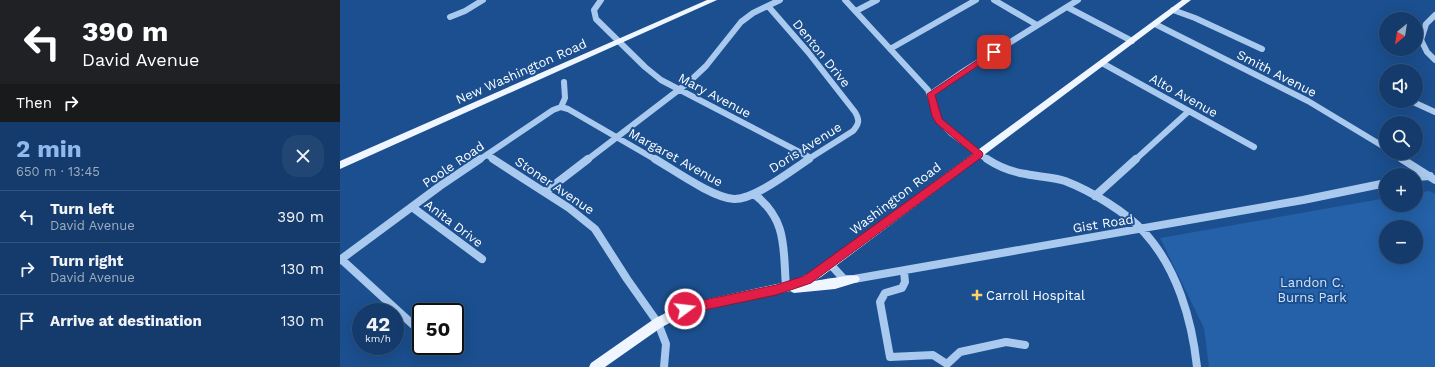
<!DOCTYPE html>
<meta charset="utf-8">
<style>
:root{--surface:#143b6b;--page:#214673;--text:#f1f3f6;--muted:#9dadc1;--line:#33557e;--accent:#90b9f0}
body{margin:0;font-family:"Work Sans",sans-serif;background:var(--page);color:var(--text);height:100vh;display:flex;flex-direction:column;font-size:15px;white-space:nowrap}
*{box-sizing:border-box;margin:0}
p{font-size:13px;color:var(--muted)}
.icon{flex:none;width:22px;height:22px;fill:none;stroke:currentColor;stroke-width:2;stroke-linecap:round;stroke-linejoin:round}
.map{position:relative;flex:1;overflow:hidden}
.details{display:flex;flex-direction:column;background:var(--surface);width:340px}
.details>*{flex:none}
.top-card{background:#202124;color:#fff;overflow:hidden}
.needle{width:26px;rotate:210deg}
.fabs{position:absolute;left:1039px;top:12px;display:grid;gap:8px}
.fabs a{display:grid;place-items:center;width:44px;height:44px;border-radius:50%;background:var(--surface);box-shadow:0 4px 16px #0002,0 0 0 1px var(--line);font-size:20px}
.speed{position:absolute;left:12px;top:303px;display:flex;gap:8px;font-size:20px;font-weight:700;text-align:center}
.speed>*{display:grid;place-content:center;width:52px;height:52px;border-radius:50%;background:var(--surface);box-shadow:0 4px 16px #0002,0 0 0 1px var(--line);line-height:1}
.speed small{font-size:10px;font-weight:400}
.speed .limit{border:2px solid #111;border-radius:6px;background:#fff;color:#111}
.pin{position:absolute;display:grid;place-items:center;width:34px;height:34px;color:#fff;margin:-17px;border-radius:8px;box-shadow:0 2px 6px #0006}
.me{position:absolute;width:44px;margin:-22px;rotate:75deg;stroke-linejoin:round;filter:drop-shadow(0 0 3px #0008)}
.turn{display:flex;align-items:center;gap:14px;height:84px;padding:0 16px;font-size:18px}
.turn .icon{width:52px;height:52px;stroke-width:2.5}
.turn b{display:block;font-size:28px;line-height:34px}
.then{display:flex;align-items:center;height:38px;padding:0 16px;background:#0003;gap:8px;font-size:15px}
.round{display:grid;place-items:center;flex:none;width:42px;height:42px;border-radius:16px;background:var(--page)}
.head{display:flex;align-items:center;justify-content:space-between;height:68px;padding:0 16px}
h1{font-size:24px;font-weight:700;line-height:30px;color:var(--accent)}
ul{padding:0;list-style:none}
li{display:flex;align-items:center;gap:12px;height:52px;padding:0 16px;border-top:1px solid var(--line)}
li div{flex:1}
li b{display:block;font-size:15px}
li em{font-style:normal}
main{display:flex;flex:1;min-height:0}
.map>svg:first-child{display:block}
.green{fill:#2461a8;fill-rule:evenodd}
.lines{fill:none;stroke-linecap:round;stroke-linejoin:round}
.minor-far1{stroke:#a9c9ee;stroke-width:6}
.minor{stroke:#a9c9ee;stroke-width:8}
.major{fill:#f0f6ff;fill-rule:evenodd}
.route{fill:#e11d48;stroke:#92132f}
.poi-dot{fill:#ffd166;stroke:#1b4f8f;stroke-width:1.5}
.labels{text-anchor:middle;stroke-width:4;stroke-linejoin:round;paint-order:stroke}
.street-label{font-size:13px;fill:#fff;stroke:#1b4f8f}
.park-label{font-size:13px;fill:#cfe3fa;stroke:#1b4f8f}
.poi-label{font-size:13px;fill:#fff;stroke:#1b4f8f;text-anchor:start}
</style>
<main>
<section class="details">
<div class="top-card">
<div class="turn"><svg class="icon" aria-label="left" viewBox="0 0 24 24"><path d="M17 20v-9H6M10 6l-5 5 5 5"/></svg><div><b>390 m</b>David Avenue</div></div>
<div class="then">Then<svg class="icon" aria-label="right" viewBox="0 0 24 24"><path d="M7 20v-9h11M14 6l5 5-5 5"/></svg></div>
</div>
<div class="head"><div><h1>2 min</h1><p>650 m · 13:45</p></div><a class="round"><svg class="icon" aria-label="close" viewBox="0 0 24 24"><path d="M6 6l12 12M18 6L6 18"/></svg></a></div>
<ul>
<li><svg class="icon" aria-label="left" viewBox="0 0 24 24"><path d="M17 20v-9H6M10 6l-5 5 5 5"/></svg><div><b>Turn left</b><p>David Avenue</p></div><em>390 m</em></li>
<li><svg class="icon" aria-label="right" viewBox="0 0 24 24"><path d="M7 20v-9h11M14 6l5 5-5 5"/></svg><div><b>Turn right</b><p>David Avenue</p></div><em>130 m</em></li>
<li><svg class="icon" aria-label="arrive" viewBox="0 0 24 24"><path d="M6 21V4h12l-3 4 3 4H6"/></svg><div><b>Arrive at destination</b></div><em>130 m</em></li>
</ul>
</section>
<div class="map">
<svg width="1095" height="367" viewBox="0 0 1095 367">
<rect width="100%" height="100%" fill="#1b4f8f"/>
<path class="green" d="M1089,191L1095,194V367H869L864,328L820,238L1046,198V205H1076V193ZM1046,227H1076V257H1046Z"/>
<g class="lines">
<path class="minor-far1" d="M261,0L254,10L256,19L305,67L321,80L469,157
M505,0L588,90L599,121L611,133L648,160
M654,0L697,25
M428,6L468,52L515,112C520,120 519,124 513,131L467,160
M727,7L792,41
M833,10L855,18L922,49
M516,11L537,0
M1095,15L1086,24L1081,40L1087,52L1095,60
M110,17L125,11L143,0
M815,24L968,101L1046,148
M550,49L636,0
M762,63L914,147
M591,94L624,71L738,0
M1071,101L1095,112
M221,107L228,109L316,160
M1053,153L1064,160
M147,155L155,160
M139,160L213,110L221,107L225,98L224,82
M247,160L349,82L366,66L401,22L413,13L440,0
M795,160L849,111"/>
<path class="minor" d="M153,159L229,208L255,229L287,279L318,323L326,344L324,367
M315,159C334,170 373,198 394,199C414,200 452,170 469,159
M647,159C659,167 672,172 686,174C699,177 713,177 725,181C751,191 786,212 804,232C837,268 852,320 857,367
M1062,159L1095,180
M1076,177L1090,176
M205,192L248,159
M414,194C448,220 443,249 446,287
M755,196L796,159
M72,207L142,259
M1,259L81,332
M0,260L100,186L140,159
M490,264L504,279H514L963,200L1046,183
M564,271L565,282L562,288L545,293L540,302L550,357L593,355L607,364L620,352L666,342L685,345
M86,346V349"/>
<path class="major" d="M367,0H377L0,169V161Z
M842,0H851L481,277L474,281C482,280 513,274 518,276L520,279L518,282L495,289L454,293L450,291L347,314L322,327L265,367H249L251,363L314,319L341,305L446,282L455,280L473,271Z"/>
</g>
<path class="route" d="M654,49L658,52L657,53L595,95L602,119L642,152L643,154L642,157L471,283L436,295L345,314L341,312L340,309L341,305L345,304L436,285L464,276L633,154L596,123L592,116L587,94Z"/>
<path class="poi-dot" d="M635 289h4v4h4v4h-4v4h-4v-4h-4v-4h4z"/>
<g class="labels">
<g class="street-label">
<text transform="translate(482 53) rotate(51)" y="5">Denton Drive</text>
<text transform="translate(181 71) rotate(-24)" y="5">New Washington Road</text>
<text transform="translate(937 73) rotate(27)" y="5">Smith Avenue</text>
<text transform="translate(375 95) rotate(28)" y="5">Mary Avenue</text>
<text transform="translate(844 95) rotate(29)" y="5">Alto Avenue</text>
<text transform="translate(465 147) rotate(-32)" y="5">Doris Avenue</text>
<text transform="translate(336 157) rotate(29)" y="5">Margaret Avenue</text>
<text transform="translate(113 164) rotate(-34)" y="5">Poole Road</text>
<text transform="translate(215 185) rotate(34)" y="5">Stoner Avenue</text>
<text transform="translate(555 198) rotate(-37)" y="5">Washington Road</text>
<text transform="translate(114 223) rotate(37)" y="5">Anita Drive</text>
<text transform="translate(763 223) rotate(-9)" y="5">Gist Road</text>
</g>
<g class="park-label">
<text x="972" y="287">Landon C.<tspan x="972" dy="15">Burns Park</tspan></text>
</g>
<g class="poi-label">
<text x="646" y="300">Carroll Hospital</text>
</g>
</g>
</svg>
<div class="fabs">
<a><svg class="needle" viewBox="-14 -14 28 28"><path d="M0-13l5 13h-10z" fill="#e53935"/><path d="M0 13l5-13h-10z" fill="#9dadc1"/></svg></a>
<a><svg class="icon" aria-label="sound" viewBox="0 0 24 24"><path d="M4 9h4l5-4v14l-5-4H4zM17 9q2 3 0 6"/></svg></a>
<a><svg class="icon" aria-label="search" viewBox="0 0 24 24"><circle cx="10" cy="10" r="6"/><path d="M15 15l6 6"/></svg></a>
<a>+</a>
<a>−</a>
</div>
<div class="speed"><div>42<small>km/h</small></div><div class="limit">50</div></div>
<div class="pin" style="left:654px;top:52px;background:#d93025"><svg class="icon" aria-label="arrive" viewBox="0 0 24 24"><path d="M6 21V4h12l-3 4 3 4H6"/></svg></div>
<svg class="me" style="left:345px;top:309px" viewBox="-20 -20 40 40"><circle r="17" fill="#e11d48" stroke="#fff" stroke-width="3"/><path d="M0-11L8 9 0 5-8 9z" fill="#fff"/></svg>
</div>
</main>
